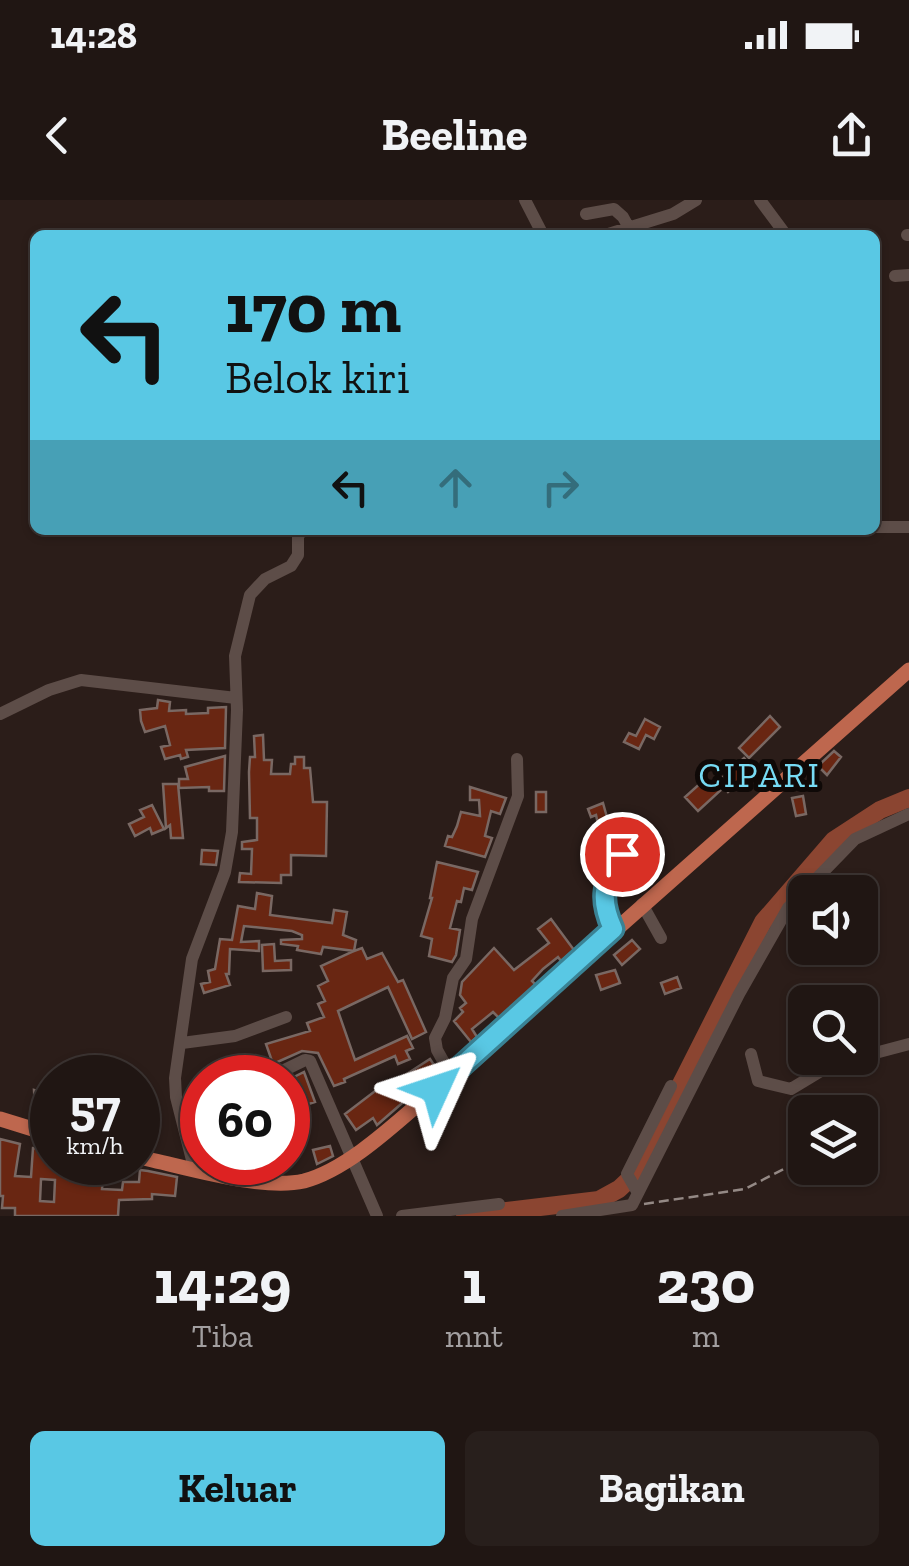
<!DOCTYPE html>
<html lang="id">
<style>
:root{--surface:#201613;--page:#281f1c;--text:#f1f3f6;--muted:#a29fa0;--line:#3d3533;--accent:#59c8e4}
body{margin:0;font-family:"Zilla Slab",serif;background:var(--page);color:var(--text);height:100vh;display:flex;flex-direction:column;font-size:38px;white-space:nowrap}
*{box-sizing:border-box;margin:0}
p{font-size:32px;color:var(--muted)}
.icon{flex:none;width:55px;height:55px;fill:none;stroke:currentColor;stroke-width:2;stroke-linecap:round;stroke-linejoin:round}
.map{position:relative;height:1016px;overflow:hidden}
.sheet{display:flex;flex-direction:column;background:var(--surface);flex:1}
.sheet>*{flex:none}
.guide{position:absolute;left:30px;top:30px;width:850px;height:305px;border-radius:15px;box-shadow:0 2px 8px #0004,0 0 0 2px var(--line);background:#59c8e4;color:#111;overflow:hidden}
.controls{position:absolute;left:788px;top:675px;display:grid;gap:20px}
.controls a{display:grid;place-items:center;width:90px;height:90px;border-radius:15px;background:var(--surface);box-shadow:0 2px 8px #0004,0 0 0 2px var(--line);font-size:50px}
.speed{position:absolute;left:30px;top:855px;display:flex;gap:20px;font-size:50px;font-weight:700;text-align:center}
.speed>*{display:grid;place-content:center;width:130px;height:130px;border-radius:50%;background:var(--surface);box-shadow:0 2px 8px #0004,0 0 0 2px var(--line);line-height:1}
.speed small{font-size:25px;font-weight:400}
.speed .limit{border:15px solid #d22;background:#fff;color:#111}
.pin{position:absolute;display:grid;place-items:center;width:85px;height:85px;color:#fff;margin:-42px;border:5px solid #fff;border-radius:50%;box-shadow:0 2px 10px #0007}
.me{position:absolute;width:110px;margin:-55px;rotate:48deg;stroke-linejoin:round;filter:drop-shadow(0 0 8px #0008)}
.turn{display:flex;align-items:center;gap:35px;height:210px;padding:0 30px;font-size:45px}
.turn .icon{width:130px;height:130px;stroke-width:2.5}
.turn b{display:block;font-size:70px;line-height:85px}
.lanes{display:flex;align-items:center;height:95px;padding:0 30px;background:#0003;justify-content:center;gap:50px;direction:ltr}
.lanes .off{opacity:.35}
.eta{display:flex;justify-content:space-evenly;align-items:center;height:170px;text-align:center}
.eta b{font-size:60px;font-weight:800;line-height:70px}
.cta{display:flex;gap:20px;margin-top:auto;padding:20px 30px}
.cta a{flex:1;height:115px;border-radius:15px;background:var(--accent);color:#111;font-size:40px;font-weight:800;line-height:115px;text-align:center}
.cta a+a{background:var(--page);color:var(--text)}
.status{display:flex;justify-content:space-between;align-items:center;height:70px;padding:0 50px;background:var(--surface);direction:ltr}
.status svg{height:28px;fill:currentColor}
header{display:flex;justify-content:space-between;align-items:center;height:130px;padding:0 30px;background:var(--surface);font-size:45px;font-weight:800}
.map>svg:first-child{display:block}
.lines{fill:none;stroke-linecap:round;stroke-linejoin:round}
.river{stroke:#8b4531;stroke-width:18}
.building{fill:#692612;stroke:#796863;stroke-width:2.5;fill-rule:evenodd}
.path{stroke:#948985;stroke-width:2.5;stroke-dasharray:10 5;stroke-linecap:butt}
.minor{stroke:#5d4d48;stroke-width:12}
.major{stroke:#be674e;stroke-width:15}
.route-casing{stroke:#3a8294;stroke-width:25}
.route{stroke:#59c8e4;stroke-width:18}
.labels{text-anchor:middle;stroke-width:10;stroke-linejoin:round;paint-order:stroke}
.quarter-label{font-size:35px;letter-spacing:2.5px;fill:#77dbf4;stroke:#0f0907}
</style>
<div class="status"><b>14:28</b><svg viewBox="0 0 49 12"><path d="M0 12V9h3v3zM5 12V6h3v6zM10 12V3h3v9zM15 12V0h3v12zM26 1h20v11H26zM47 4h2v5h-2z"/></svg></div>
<header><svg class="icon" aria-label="back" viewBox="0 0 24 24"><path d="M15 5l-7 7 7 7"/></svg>Beeline<svg class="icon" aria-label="share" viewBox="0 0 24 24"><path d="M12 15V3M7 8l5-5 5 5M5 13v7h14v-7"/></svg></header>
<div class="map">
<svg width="909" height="1016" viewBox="0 0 909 1016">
<rect width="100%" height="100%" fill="#2b1d19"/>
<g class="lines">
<path class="river" d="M465,1016L599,1000L619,989L636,973L763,722L834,640L880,610L909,598"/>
</g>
<path class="building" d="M158,500L170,502L169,511L186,510V514L208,513V508L226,507L225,548L186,550L188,557L181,559L180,555L165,559L161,547L170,545L165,526L145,532L141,521L140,510L157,508Z
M770,516L780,527L749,558L739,548Z
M645,519L660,527L654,539L646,535L639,549L624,542L629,533L636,536Z
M263,535L264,560H272L271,574H290L291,564H295V557H304V568H310L313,602H327L326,656L291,655V675H281V683L239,682L240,673L251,674L252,649H242V642L257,640V618H250L249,572L250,557H255L254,536Z
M834,551L841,557L827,575L818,566Z
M225,556L224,591H209V587L179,588V579H188L185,567Z
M744,558L753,569L728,592L724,587L698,611L685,597L704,580L711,588Z
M163,584H178L183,638H171L170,625L166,628Z
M470,587L506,598L500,614L491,611L485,636L492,638L485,657L445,646L448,636L452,637L457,626L461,612L480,616L479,600H470Z
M536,592H546V612H536Z
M803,596L806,614L796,616L792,598Z
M603,603L608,621L598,624L596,615L591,617L588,609Z
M152,605L164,629L152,634L150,628L135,636L129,624L144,617L140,610Z
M202,650L218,651L216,665L201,664Z
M437,662L478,672L472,690L464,688L461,702L457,701L450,728L460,730L456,755L452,762L429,756L432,739L421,736L432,698H430Z
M257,693L272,696L270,715L332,723L334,710L347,712L343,735L356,740L354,751L362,748L367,759L382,753L398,782L403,780L426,832L412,839L388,787L338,811L355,860L407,836L413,848L406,851L410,859L398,864L395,856L344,879L345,882L334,886L318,853L302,851L273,864L266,844L310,831L307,823L324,817L318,804L325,801L318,786L328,781L321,766L354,751L323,747L321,754L297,750L298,746L281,744V740L302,739V735L292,731L244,726L241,742L259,741V751L230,749L229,774H226L230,785L204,793L201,784L210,782L208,771L215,769L220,739L232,740L238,706L255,709Z
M551,719L574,750L561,761L558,757L543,769L532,781L536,785L499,818L493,812L472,829L477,837L471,842L454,821L463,812L460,808L466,803L460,795L462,782L494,748L514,770L549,743L538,729Z
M632,740L640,749L622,765L614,755Z
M274,744L275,761L291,760V770L263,771L262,745Z
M615,770L620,783L601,790L596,775Z
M677,777L681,788L665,794L661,783Z
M430,859L438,871L423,881L424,884L377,925L373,918L356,930L345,914L383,885L385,888Z
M304,872L315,902L290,910L288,880Z
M34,890L52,895V908L47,907L45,914L35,911Z
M0,939L20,944L15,976L31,977L33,948L52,949V962H93L92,965L104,966L102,989L122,990L123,982H139L140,970L148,971L177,977L175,996L152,994V999L119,1000L118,1016H15V1008H2L3,996H0ZM41,979L55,980L54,1002L40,1001Z
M330,946L333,956L317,964L313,950Z"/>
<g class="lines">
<path class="path" d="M644,1004L745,989L805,958"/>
<path class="minor" d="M525,0L543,35
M760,0L786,35
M586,14L614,9L623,17L629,28
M605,35L673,14L696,0
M907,35H909
M895,76L909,75
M875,327H909
M0,514L49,490L81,480L236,498
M642,704L661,738
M613,729C599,698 604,683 622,655
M182,843L235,836L286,817
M751,854L758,881L791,889L829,866L858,858
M860,857L909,844
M451,875L437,850L435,838L445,818L453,778L466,759L472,719L518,596L517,559
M268,878L305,860L310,861L377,1016
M181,915L202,910
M194,968L176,897L175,878L192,759L225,672L232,632L237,510L235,456L250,395L265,379L291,366L298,355V336L303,330
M638,993L627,974L671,886
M402,1016L499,1004
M562,1016L632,1005L739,794L788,708L855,639L909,614"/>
<path class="major" d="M0,919L52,935
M138,957C183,966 261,991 304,981C350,969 400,919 436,889L909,470"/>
</g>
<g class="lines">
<g class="route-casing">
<path id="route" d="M436,889L613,729C599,698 603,683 622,654"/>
</g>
<use href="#route" class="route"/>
</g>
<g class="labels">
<g class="quarter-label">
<text x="760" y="587">CIPARI</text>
</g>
</g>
</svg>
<div class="controls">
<a><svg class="icon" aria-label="sound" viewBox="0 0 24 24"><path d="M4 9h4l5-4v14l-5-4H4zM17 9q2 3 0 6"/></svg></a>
<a><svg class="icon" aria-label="search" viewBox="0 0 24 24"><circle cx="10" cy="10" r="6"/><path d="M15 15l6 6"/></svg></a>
<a><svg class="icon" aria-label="layers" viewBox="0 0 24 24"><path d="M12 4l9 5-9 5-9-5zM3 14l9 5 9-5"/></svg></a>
</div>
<div class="speed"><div>57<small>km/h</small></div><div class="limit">60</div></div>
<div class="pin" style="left:622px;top:654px;background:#d93025"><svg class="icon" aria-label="arrive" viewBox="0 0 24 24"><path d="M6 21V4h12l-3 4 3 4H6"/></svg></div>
<svg class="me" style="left:436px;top:889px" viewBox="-20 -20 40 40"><path d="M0-17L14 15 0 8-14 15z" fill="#59c8e4" stroke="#fff" stroke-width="4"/></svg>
<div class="guide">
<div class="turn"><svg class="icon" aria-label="left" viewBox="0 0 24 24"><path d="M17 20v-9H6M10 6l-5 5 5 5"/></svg><div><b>170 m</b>Belok kiri</div></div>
<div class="lanes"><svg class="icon" aria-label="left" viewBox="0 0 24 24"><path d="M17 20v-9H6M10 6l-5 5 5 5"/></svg><svg class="icon off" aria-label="ahead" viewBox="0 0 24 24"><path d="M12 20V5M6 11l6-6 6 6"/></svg><svg class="icon off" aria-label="right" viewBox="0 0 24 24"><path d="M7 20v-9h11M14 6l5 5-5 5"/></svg></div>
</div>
</div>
<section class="sheet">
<div class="eta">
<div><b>14:29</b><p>Tiba</p></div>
<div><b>1</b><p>mnt</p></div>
<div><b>230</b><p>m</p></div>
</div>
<div class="cta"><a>Keluar</a><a>Bagikan</a></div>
</section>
